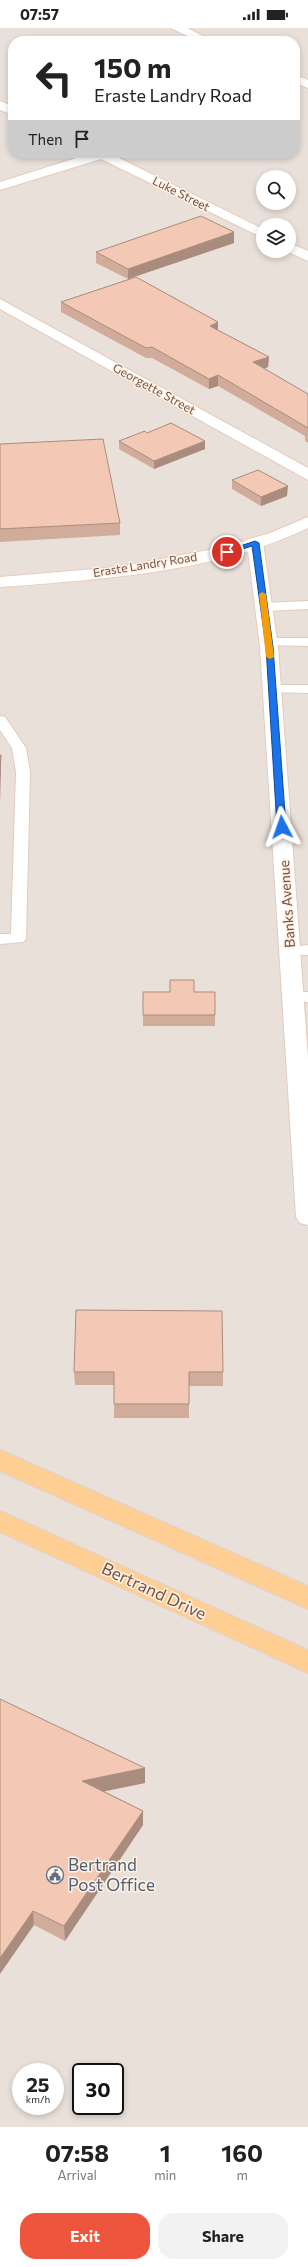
<!DOCTYPE html>
<style>
:root{--surface:#fff;--page:#f2f2f2;--text:#222;--muted:#767676;--accent:#ed563c}
body{margin:0;font-family:Commissioner,sans-serif;background:var(--page);color:var(--text);height:100vh;display:flex;flex-direction:column;font-size:15px;white-space:nowrap}
*{box-sizing:border-box;margin:0}
p{font-size:13px;color:var(--muted)}
.icon{flex:none;width:22px;height:22px;fill:none;stroke:currentColor;stroke-width:2;stroke-linecap:round;stroke-linejoin:round}
.map{position:relative;height:2099px;overflow:hidden}
.sheet{display:flex;flex-direction:column;background:var(--surface);flex:1}
.sheet>*{flex:none}
.top-card{position:absolute;left:8px;top:8px;width:292px;height:122px;border-radius:16px;box-shadow:0 2px 6px #0003;background:#fff;color:var(--text);overflow:hidden}
.buttons{position:absolute;left:256px;top:142px;display:grid;gap:8px}
.buttons a{display:grid;place-items:center;width:40px;height:40px;border-radius:50%;background:var(--surface);box-shadow:0 2px 6px #0003;font-size:20px}
.speed{position:absolute;left:12px;top:2035px;display:flex;gap:8px;font-size:20px;font-weight:700;text-align:center}
.speed>*{display:grid;place-content:center;width:52px;height:52px;border-radius:50%;background:var(--surface);box-shadow:0 2px 6px #0003;line-height:1}
.speed small{font-size:10px;font-weight:400}
.speed .limit{border:2px solid #111;border-radius:6px;background:#fff;color:#111}
.pin{position:absolute;display:grid;place-items:center;width:34px;height:34px;color:#fff;margin:-17px;border:2px solid #fff;border-radius:50%;box-shadow:0 1px 4px #0007}
.me{position:absolute;width:44px;margin:-22px;rotate:356deg;stroke-linejoin:round;filter:drop-shadow(0 0 3px #0008)}
.turn{display:flex;align-items:center;gap:14px;height:84px;padding:0 20px;font-size:18px}
.turn .icon{width:52px;height:52px;stroke-width:2.5}
.turn b{display:block;font-size:28px;line-height:34px}
.then{display:flex;align-items:center;height:38px;padding:0 20px;background:#0003;gap:8px;font-size:15px}
.eta{display:flex;justify-content:space-evenly;align-items:center;height:68px;text-align:center}
.eta b{font-size:24px;font-weight:700;line-height:28px}
.cta{display:flex;gap:8px;margin-top:auto;padding:8px 20px}
.cta a{flex:1;height:46px;border-radius:16px;background:var(--accent);color:#fff;font-size:16px;font-weight:700;line-height:46px;text-align:center}
.cta a+a{background:var(--page);color:var(--text)}
.status{display:flex;justify-content:space-between;align-items:center;height:28px;padding:0 20px;background:var(--surface);direction:ltr}
.status svg{height:11px;fill:currentColor}
.map>svg:first-child{display:block}
.industrial{fill:#eae0da;fill-rule:evenodd}
.lines{fill:none;stroke-linecap:round;stroke-linejoin:round}
.lane-casing{stroke:#e3cbbc;stroke-width:2}
.street-casing{stroke:#e3cbbc;stroke-width:2}
.secondary-casing{stroke:#e8cbb9;stroke-width:2}
.primary-casing{stroke:#dbd2cf;stroke-width:2}
.lane{fill:#fff;fill-rule:evenodd}
.street{fill:#fff;fill-rule:evenodd}
.secondary{fill:#fff;fill-rule:evenodd}
.primary{fill:#ffce92;fill-rule:evenodd}
.wall{fill:#d1ac9b}
.shaded-wall{fill:#aa8c7e}
.building{fill:#f3c8b4;stroke:#aa8c7e}
.route{fill:#1a73e8;stroke:#114b97}
.slow{fill:#f59e0b}
.labels{text-anchor:middle;stroke-width:3;stroke-linejoin:round;paint-order:stroke}
.far-street-label{font-size:12px;fill:#735245;stroke:#fff2e4}
.street-label{font-size:14px;fill:#735245;stroke:#fff2e4}
.near-street-label{font-size:17px;fill:#735245;stroke:#fff2e4}
.near-service-label{font-size:17px;fill:#4e5e75;stroke:#fff2e4;text-anchor:start}
</style>
<div class="status"><b>07:57</b><svg viewBox="0 0 49 12"><path d="M0 12V9h3v3zM5 12V6h3v6zM10 12V3h3v9zM15 12V0h3v12zM26 1h20v11H26zM47 4h2v5h-2z"/></svg></div>
<div class="map">
<svg width="308" height="2099" viewBox="0 0 308 2099">
<rect width="100%" height="100%" fill="#fdeedd"/>
<path class="industrial" d="M0,0H308V2099H0ZM13,13H295V125H13ZM263,149H289V175H263ZM263,197H289V223H263ZM21,2044H55V2078H21ZM81,2044H115V2078H81Z"/>
<g class="lines">
<g class="lane-casing">
<path id="lane" d="M308,573V581L264,583L258,579L264,575Z
M269,610H308V618L264,617L262,614L264,611Z
M272,657H308V665L267,664L265,661L267,658Z
M0,688L5,689L26,720L30,744L26,911L23,914L0,916V906H11L16,744L12,720L0,702Z
M308,917V927L285,926L282,923L285,920Z
M293,964H308V974L288,972L285,969L288,966Z"/>
</g>
<g class="street-casing">
<path id="street" d="M171,0H187L213,13H197Z
M295,47L308,52V60L295,55Z
M0,73L13,78V87L0,82Z
M92,125H114L113,127L263,201V210L101,131L0,162V154Z
M289,215L308,223V233L286,223H289Z
M0,271L308,440V452L0,281Z
M255,510L261,511L263,515L278,619L308,1030V1197L300,1195L296,1189L260,619L247,515L249,511Z"/>
</g>
<g class="secondary-casing">
<path id="secondary" d="M308,489V500C214,545 102,551 0,559V549L118,539L224,519L270,505Z"/>
</g>
<g class="primary-casing">
<path id="primary" d="M0,1422L308,1558V1581L0,1443Z
M0,1483L308,1622V1645L0,1504Z"/>
</g>
<use href="#lane" class="lane"/>
<use href="#street" class="street"/>
<use href="#secondary" class="secondary"/>
<use href="#primary" class="primary"/>
</g>
<path class="wall" d="M234,215L128,251L96,235V224Z
M61,274L218,302L269,329L268,339L264,341L308,366V415L305,413V408L218,358L209,361L152,330H146L61,284Z
M147,405L205,421L154,441L119,421V413Z
M0,416L120,495V507L0,514Z
M232,452L287,468L261,478L232,461Z
M170,952L194,964L215,987V998H143V964H170Z
M74,1344H223V1358H189V1390H114V1357H75Z
M0,1671L145,1755L104,1763L143,1783V1797L65,1913L34,1897Z"/>
<path class="shaded-wall" d="M234,204V215L128,251V241Z
M218,294V304L210,298Z
M269,329L268,339L253,345V334Z
M218,347V358L209,361V351Z
M205,413V421L154,441V433Z
M288,458L287,468L261,478V469Z
M1,727V741L0,775V746Z
M145,1740V1755L82,1768V1753Z
M143,1783V1797L65,1913L64,1898Z
M33,1883L34,1897L0,1946V1930Z"/>
<path class="building" d="M201,188L234,204L128,241L96,224Z
M136,249L218,294L210,298L269,329L253,334L308,366V400L218,347L209,351L152,319L146,320L61,274Z
M171,395L205,413L154,433L119,413L145,403L147,405Z
M103,411L120,495L0,501V416Z
M258,442L288,458L261,469L232,452Z
M0,727H1L0,746Z
M170,952H194V964H215V987H143V964H170Z
M76,1282L222,1283L223,1344H189V1376H114V1344H74Z
M0,1671L145,1740L82,1753L143,1783L64,1898L33,1883L0,1930Z"/>
<path class="route" d="M255,513L259,515L273,619L286,799L282,802L277,799L266,619L252,518L227,526L223,524Z"/>
<path class="slow" d="M262,564L266,566L274,629L270,631L266,629L259,566Z"/>
<defs>
<g id="civic-ring" transform="scale(0.9)"><circle r="9.5" fill="#fff2e4" stroke="#5c6f8a" stroke-width="1.5"/><path d="M-.6-6.5H3V-4.5H.6V-3L4-1V1h2V6H-6V1h2V-1L-.6-3ZM-1.2 2.5V6h2.4V2.5Z" fill="#5c6f8a"/></g>
</defs>
<g fill-rule="evenodd">
<use href="#civic-ring" x="55" y="1847"/>
</g>
<g class="labels">
<g class="far-street-label">
<text transform="translate(181 166) rotate(27)" y="4">Luke Street</text>
<text transform="translate(154 361) rotate(29)" y="4">Georgette Street</text>
<text transform="translate(145 537) rotate(-9)" y="4">Eraste Landry Road</text>
</g>
<g class="street-label">
<text transform="translate(287 876) rotate(-94)" y="5">Banks Avenue</text>
</g>
<g class="near-street-label">
<text transform="translate(154 1563) rotate(25)" y="6">Bertrand Drive</text>
</g>
<g class="near-service-label">
<text x="68" y="1843">Bertrand<tspan x="68" dy="20">Post Office</tspan></text>
</g>
</g>
</svg>
<div class="buttons">
<a><svg class="icon" aria-label="search" viewBox="0 0 24 24"><circle cx="10" cy="10" r="6"/><path d="M15 15l6 6"/></svg></a>
<a><svg class="icon" aria-label="layers" viewBox="0 0 24 24"><path d="M12 4l9 5-9 5-9-5zM3 14l9 5 9-5"/></svg></a>
</div>
<div class="speed"><div>25<small>km/h</small></div><div class="limit">30</div></div>
<div class="pin" style="left:227px;top:524px;background:#d93025"><svg class="icon" aria-label="arrive" viewBox="0 0 24 24"><path d="M6 21V4h12l-3 4 3 4H6"/></svg></div>
<svg class="me" style="left:282px;top:799px" viewBox="-20 -20 40 40"><path d="M0-17L14 15 0 8-14 15z" fill="#1a73e8" stroke="#fff" stroke-width="4"/></svg>
<div class="top-card">
<div class="turn"><svg class="icon" aria-label="left" viewBox="0 0 24 24"><path d="M17 20v-9H6M10 6l-5 5 5 5"/></svg><div><b>150 m</b>Eraste Landry Road</div></div>
<div class="then">Then<svg class="icon" aria-label="arrive" viewBox="0 0 24 24"><path d="M6 21V4h12l-3 4 3 4H6"/></svg></div>
</div>
</div>
<section class="sheet">
<div class="eta">
<div><b>07:58</b><p>Arrival</p></div>
<div><b>1</b><p>min</p></div>
<div><b>160</b><p>m</p></div>
</div>
<div class="cta"><a>Exit</a><a>Share</a></div>
</section>
